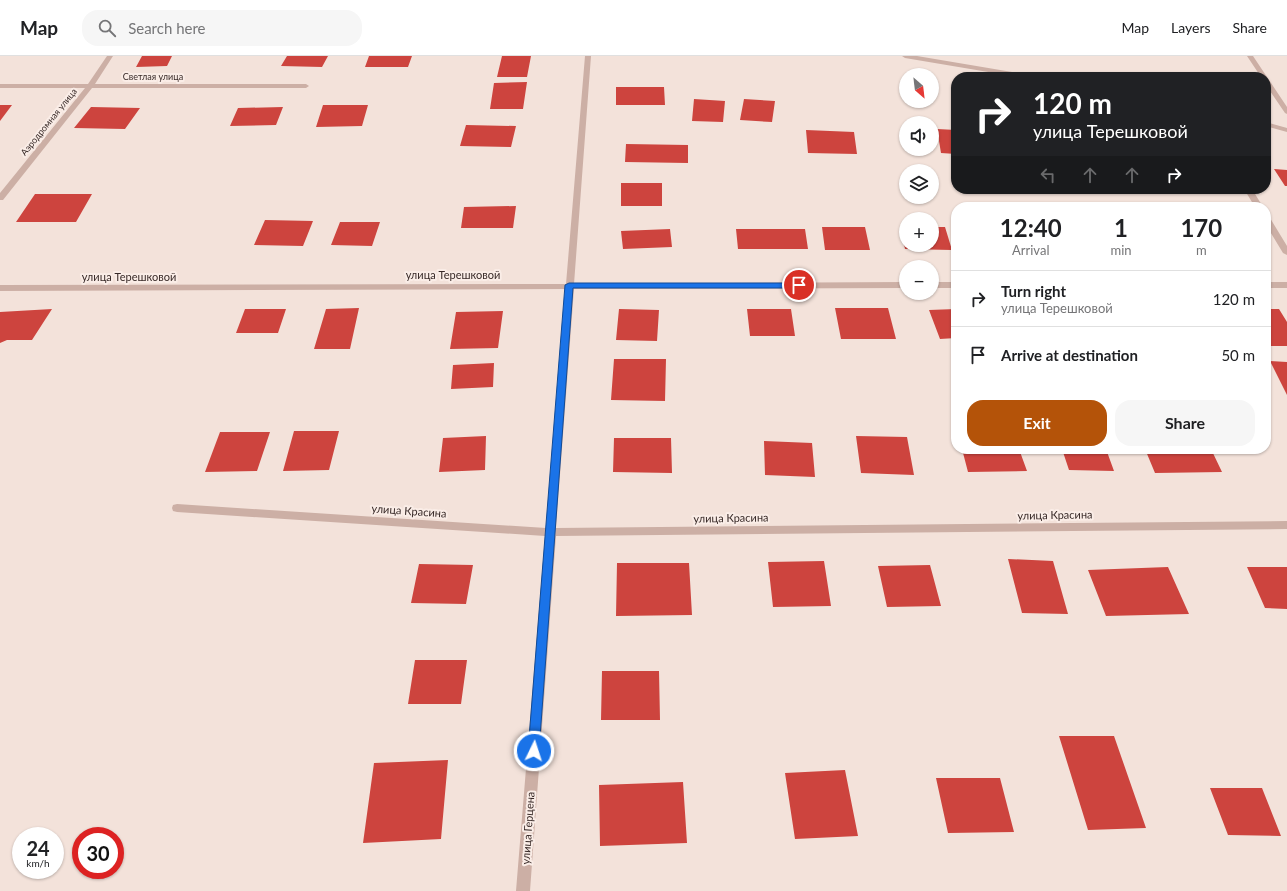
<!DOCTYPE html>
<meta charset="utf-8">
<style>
:root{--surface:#fff;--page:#f6f6f6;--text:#202124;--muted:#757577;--line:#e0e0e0;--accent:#b45309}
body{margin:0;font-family:Lato,sans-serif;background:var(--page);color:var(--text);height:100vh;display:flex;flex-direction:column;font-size:15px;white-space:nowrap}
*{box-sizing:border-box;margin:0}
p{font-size:13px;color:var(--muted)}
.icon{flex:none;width:22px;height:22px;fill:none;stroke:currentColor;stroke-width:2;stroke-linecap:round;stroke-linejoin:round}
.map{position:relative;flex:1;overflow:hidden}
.drawer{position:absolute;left:951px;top:146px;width:320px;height:252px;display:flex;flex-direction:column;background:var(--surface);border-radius:16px;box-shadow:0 1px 3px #0004}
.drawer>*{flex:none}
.banner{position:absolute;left:951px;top:16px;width:320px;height:122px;border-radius:16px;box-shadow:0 1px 3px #0004;background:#202124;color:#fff;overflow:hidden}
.needle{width:26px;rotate:152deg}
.tools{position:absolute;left:899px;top:12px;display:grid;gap:8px}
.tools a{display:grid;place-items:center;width:40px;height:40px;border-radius:50%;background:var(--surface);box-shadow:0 1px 3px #0004;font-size:20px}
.speed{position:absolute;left:12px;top:771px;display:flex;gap:8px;font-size:20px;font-weight:700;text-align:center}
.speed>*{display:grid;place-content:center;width:52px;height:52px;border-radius:50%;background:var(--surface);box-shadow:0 1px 3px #0004;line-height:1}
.speed small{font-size:10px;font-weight:400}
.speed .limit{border:6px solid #d22;background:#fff;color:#111}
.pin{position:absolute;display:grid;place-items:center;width:34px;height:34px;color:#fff;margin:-17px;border:2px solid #fff;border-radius:50%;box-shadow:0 1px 4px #0007}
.me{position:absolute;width:44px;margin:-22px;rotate:4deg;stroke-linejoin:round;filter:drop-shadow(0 0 3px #0008)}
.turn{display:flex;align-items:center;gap:14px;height:84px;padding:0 16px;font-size:18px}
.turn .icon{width:52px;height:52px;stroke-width:2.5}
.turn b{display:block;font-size:28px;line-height:34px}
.lanes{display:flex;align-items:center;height:38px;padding:0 16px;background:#0003;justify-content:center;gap:20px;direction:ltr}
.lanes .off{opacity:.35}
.eta{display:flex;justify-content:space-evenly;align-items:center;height:68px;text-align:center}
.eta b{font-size:24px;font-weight:700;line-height:28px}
.action{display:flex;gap:8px;margin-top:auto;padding:8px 16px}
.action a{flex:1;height:46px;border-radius:16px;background:var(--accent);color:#fff;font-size:16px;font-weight:700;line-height:46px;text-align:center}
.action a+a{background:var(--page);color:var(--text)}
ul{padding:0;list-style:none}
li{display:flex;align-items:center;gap:12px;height:56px;padding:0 16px;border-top:1px solid var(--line)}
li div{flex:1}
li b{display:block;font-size:15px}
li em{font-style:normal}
header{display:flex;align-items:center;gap:24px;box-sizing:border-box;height:56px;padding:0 20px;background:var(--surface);border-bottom:1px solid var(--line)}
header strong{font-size:19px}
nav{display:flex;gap:22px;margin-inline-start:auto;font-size:14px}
.search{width:280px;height:36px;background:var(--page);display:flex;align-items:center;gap:10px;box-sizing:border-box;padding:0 14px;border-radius:16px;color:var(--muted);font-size:15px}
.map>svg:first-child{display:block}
.building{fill:#cd443e}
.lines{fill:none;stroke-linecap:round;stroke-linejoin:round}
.minor{fill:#ccafa5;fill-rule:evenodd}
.route{fill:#1a73e8;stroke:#114b97}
.labels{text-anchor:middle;stroke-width:4;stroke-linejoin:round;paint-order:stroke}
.far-street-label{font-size:9px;fill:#372927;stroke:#faede7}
.street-label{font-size:11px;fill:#372927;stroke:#faede7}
</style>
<header>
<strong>Map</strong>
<div class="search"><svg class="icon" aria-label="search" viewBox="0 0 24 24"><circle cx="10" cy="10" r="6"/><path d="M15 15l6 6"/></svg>Search here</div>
<nav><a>Map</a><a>Layers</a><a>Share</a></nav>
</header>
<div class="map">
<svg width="1287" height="835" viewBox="0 0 1287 835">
<rect width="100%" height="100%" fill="#f3e2da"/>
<path class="building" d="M142,0H172L167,10L136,11Z
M287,0H328L322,11L281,10Z
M369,0H412L408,11H365Z
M502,0H531L527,21H497Z
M527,26L523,53H490L494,27Z
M616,31H664L665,49H616Z
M694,43L725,45L723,66L692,65Z
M744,43L775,45L772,66L740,64Z
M0,49H12L0,65Z
M323,49H368L362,70L316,71Z
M91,51L140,52L125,73L74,72Z
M283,51L276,69L230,70L238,52Z
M466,69L516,70L511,91L460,90Z
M937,73L956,74V98L941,97Z
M806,74L854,76L857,98L808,97Z
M626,88L688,89V107L625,106Z
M1274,113L1287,114V130H1285Z
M621,127H662V150H621Z
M35,138H92L76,166H16Z
M516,150L513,172H461L464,151Z
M265,164L313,165L303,190L254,189Z
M340,166H380L372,190L331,189Z
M900,170L906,171V189H932V171H945L952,194L905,193Z
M822,171H865L870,194H825Z
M670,173L672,191L623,193L621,175Z
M736,173H805L808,193H738Z
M359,252L350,293H314L326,253Z
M835,252H888L896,283H841Z
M52,253L32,284H7L0,287V256Z
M245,253H286L278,277H236Z
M619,253L659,254L657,285L616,284Z
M747,253H791L795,280H750Z
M956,253V282L940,283L929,254Z
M1266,253H1279L1287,266V290H1266Z
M503,255L498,292L450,293L456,256Z
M614,303H666L665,345L611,344Z
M1270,305L1287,306V339Z
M494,307L493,331L451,333L453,309Z
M294,375H339L329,414L283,415Z
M220,376H270L257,415L205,416Z
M486,380L485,414L439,416L443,382Z
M856,380L907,381L914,419L861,417Z
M614,382H671L672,417L613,416Z
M764,385L812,387L815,421L765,419Z
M962,393H1019L1027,415L968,416Z
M1062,393H1106L1114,415L1069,414Z
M1145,393H1211L1222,416L1155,417Z
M1008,503L1053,505L1068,558L1022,557Z
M824,505L831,550L773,551L768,506Z
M617,507H689L692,559L616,560Z
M419,508L473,509L466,548L411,547Z
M930,509L941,550L887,551L878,510Z
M1168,511L1189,558L1106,560L1088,514Z
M1247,511H1287V553L1265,552Z
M415,604H467L461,648H408Z
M602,615H659L660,664H601Z
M1059,680H1114L1146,772L1088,774Z
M448,704L441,783L363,787L374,707Z
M845,714L858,780L795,783L785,717Z
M936,722H1000L1014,776L948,777Z
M683,726L687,787L600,790L599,729Z
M1210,732H1262L1281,780L1228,779Z"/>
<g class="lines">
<path class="minor" d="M107,0H113L95,28H306L309,30L306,32H92L3,144H0V137L85,32H0V28H88Z
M585,0H591L574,228L906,226V232L574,233L556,472L1287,465V473L556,480L530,835H516L545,480L177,456L173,455L172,452L173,449L177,448L546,472L566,233L0,235V229L566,228Z
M902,0H917L1030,19L1033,21H1018L905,2Z
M1247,0H1253L1287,51V58L1285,57L1266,29V21H1261Z
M1266,66L1287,72V76L1266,70Z
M1244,133H1252L1263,151H1255Z
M1266,160L1270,162L1287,190V199L1283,197L1266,169Z
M932,226H956V232H932Z
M1266,226H1287V232H1266Z"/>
</g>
<path class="route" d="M569,227H799L803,229L799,232H573L539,695L538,698L534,700L530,698L528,695L565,229Z"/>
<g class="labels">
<g class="far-street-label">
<text x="153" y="24">Светлая улица</text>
<text transform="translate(49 66) rotate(-51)" y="3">Аэродромная улица</text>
</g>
<g class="street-label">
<text x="453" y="223">улица Терешковой</text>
<text x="129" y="225">улица Терешковой</text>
<text transform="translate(409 455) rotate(4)" y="4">улица Красина</text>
<text transform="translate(1055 459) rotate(-1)" y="4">улица Красина</text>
<text transform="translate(731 462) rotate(-1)" y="4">улица Красина</text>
<text transform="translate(528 772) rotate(-86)" y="4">улица Герцена</text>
</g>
</g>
</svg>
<div class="tools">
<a><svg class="needle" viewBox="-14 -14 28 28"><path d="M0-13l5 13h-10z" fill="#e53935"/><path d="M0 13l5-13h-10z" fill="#757577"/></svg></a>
<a><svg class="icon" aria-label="sound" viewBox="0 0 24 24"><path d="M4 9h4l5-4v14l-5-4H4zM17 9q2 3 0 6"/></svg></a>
<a><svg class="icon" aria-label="layers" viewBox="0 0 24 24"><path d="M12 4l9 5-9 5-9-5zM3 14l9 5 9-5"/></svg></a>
<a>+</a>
<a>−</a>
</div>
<div class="speed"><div>24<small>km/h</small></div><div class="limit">30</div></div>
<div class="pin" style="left:799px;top:229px;background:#d93025"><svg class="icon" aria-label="arrive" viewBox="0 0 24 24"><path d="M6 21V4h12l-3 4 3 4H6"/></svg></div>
<svg class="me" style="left:534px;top:695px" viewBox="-20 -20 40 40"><circle r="17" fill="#1a73e8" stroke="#fff" stroke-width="3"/><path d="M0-11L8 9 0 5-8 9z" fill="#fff"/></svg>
<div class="banner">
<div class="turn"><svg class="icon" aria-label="right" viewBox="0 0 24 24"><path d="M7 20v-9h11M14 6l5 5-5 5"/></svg><div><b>120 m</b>улица Терешковой</div></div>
<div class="lanes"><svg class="icon off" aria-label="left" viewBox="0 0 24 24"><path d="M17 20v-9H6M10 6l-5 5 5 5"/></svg><svg class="icon off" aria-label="ahead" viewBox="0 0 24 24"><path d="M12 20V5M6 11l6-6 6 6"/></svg><svg class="icon off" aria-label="ahead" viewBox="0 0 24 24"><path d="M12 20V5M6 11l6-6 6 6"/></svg><svg class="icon" aria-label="right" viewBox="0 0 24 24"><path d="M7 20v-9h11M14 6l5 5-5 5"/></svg></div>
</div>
<section class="drawer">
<div class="eta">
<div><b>12:40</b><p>Arrival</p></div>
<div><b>1</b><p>min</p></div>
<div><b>170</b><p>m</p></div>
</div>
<ul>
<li><svg class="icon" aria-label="right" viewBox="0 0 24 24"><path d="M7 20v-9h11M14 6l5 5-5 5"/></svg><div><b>Turn right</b><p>улица Терешковой</p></div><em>120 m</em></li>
<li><svg class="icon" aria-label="arrive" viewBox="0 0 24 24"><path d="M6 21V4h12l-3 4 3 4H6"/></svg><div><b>Arrive at destination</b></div><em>50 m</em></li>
</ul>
<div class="action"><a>Exit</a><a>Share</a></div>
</section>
</div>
